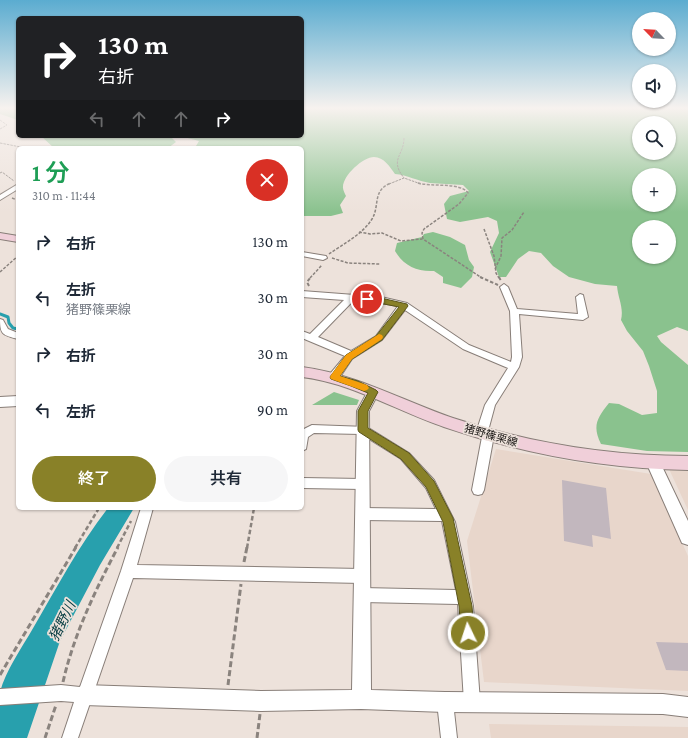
<!DOCTYPE html>
<html lang="ja">
<meta charset="utf-8">
<style>
:root{--surface:#fff;--page:#f6f6f7;--text:#1f2937;--muted:#747a83;--accent:#898128}
body{margin:0;font-family:"Crimson Pro","Noto Sans JP",serif;background:var(--page);color:var(--text);height:100vh;display:flex;flex-direction:column;font-size:15px;white-space:nowrap}
*{box-sizing:border-box;margin:0}
p{font-size:13px;color:var(--muted)}
.icon{flex:none;width:22px;height:22px;fill:none;stroke:currentColor;stroke-width:2;stroke-linecap:round;stroke-linejoin:round}
.map{position:relative;flex:1;overflow:hidden}
.sheet{position:absolute;left:16px;top:146px;width:288px;height:364px;display:flex;flex-direction:column;background:var(--surface);border-radius:6px;box-shadow:0 1px 3px #0004}
.sheet>*{flex:none}
.banner{position:absolute;left:16px;top:16px;width:288px;height:122px;border-radius:6px;box-shadow:0 1px 3px #0004;background:#202124;color:#fff;overflow:hidden}
.needle{width:26px;rotate:295deg}
.buttons{position:absolute;left:632px;top:12px;display:grid;gap:8px}
.buttons a{display:grid;place-items:center;width:44px;height:44px;border-radius:50%;background:var(--surface);box-shadow:0 1px 3px #0004;font-size:20px}
.pin{position:absolute;display:grid;place-items:center;width:34px;height:34px;color:#fff;margin:-17px;border:2px solid #fff;border-radius:50%;box-shadow:0 1px 4px #0007}
.me{position:absolute;width:44px;margin:-22px;rotate:356deg;stroke-linejoin:round;filter:drop-shadow(0 0 3px #0008)}
.turn{display:flex;align-items:center;gap:14px;height:84px;padding:0 16px;font-size:18px}
.turn .icon{width:52px;height:52px;stroke-width:2.5}
.turn b{display:block;font-size:28px;line-height:34px}
.lanes{display:flex;align-items:center;height:38px;padding:0 16px;background:#0003;justify-content:center;gap:20px;direction:ltr}
.lanes .off{opacity:.35}
.round{display:grid;place-items:center;flex:none;width:42px;height:42px;border-radius:21px;background:var(--page)}
.headline{display:flex;align-items:center;justify-content:space-between;height:68px;padding:0 16px}
h1{font-size:24px;font-weight:600;line-height:30px;color:#1e9e55}
.primary-button{display:flex;gap:8px;margin-top:auto;padding:8px 16px}
.primary-button a{flex:1;height:46px;border-radius:24px;background:var(--accent);color:#fff;font-size:16px;font-weight:600;line-height:46px;text-align:center}
.primary-button a+a{background:var(--page);color:var(--text)}
ul{padding:0;list-style:none}
li{display:flex;align-items:center;gap:12px;height:56px;padding:0 16px}
li div{flex:1}
li b{display:block;font-size:15px}
li em{font-style:normal}
.map>svg:first-child{display:block}
.built{fill:#e8d6cb}
.green{fill:#8ac28e;fill-rule:evenodd}
.water{fill:#28a0ad}
.lines{fill:none;stroke-linecap:round;stroke-linejoin:round}
.stream{stroke:#28a0ad;stroke-width:3}
.building{fill:#c2b7be}
.minor-casing{stroke:#887e78;stroke-width:2}
.tertiary-casing{stroke:#887e78;stroke-width:2}
.secondary-casing{stroke:#887e78;stroke-width:2}
.path-far4{stroke:#8a837e;stroke-width:1;stroke-dasharray:2.5 1;stroke-linecap:butt}
.path-far3{stroke:#8a837e;stroke-width:1.5;stroke-dasharray:3 1.5;stroke-linecap:butt}
.path-far2{stroke:#8a837e;stroke-width:2;stroke-dasharray:3.5 2;stroke-linecap:butt}
.path-far1{stroke:#8a837e;stroke-width:2.5;stroke-dasharray:4.5 2.5;stroke-linecap:butt}
.path{stroke:#8a837e;stroke-width:3;stroke-dasharray:6 3;stroke-linecap:butt}
.minor{fill:#fff;fill-rule:evenodd}
.tertiary{fill:#fff;fill-rule:evenodd}
.secondary{fill:#f0cfd9;fill-rule:evenodd}
.route{fill:#898128;stroke:#59541a}
.slow{fill:#f59e0b}
.labels{text-anchor:middle;stroke-width:3.5;stroke-linejoin:round;paint-order:stroke}
.street-label{font-size:11px;fill:#1f1b19;stroke:#ede2db}
.near-water-label{font-size:14px;font-style:italic;fill:#0c4045;stroke:#ede2db}
</style>
<div class="map">
<svg width="688" height="738" viewBox="0 0 688 738">
<rect width="100%" height="100%" fill="#ede2db"/>
<path class="built" d="M496,449L651,474L688,556V691L484,682L467,541Z
M688,468V510L669,469Z
M489,724L688,727V738H491Z"/>
<path class="green" d="M0,108H18V120L0,114Z
M302,108H688V331L677,327L657,336L661,342L688,365V452L647,451L601,444C592,426 597,418 609,403L619,404L642,415L657,413V391L649,366L643,351L627,331L621,320C624,308 618,298 617,286L595,284L569,277L553,266L541,253L529,251L518,259L506,277H499L490,252L499,233L497,221L488,217L460,222L447,219L444,204L450,196L469,191L463,185C452,184 440,184 430,183C418,181 407,175 395,174C390,167 384,157 374,157C363,157 342,176 343,188C343,190 345,194 346,196L340,205L343,213L331,216H302V148H189L196,146L199,141L180,136H302ZM639,123H669V153H639ZM639,175H669V205H639ZM639,227H669V257H639Z
M41,136H170L176,142L168,148H54Z
M433,232L450,237L465,245L469,260L474,267L472,277L461,288L443,283V277L434,271C417,272 404,266 395,251L397,243L422,237L424,234Z
M334,392L359,400L357,405H312Z"/>
<path class="water" d="M108,508H134L100,565L60,641L27,738H0C0,724 0,706 0,692C6,670 21,649 32,630C56,589 79,545 108,508Z"/>
<g class="lines">
<path class="stream" d="M0,314L8,317L9,323L13,328L18,329"/>
</g>
<path class="building" d="M562,480L606,488L611,539L592,535L593,547L564,541Z
M656,642L688,643V671L666,670Z"/>
<g class="lines">
<g class="minor-casing">
<path id="minor" d="M18,184V189L0,200V195Z
M302,252L326,256L327,258L323,260L302,256Z
M504,284L508,287L517,309L578,314L576,297L580,294L583,295L588,317L583,320L519,314L522,357L519,367L495,405L488,431L492,432L494,435L484,490L482,494L478,495L474,494L472,490L482,437L478,436L476,433L485,405L508,368L463,349L405,310L382,340L352,359L338,380H330L329,377L330,374L345,356L302,338V331L310,334L344,300L302,297V291L381,297L407,303L469,345L511,362L512,357L510,311L500,287ZM353,301L381,303L398,306L376,336L351,351L318,337Z
M0,319L3,320L8,329L18,333V339C3,335 0,335 0,319Z
M312,425L367,427L409,453L434,480L455,522L473,606L480,702L478,708L472,710L466,708L464,702L458,604L362,602L357,600L355,595L357,590L362,588L456,590L442,521L362,520L358,518L356,514L358,510L362,508L436,509L426,488L401,459L361,434L314,433L308,437L306,449L302,451V430Z
M302,478L362,479L366,480L368,484L366,488L362,489L302,488Z
M141,508H153L137,565L362,569L367,571L369,576L367,581L362,583L133,578L78,738H62L74,702L61,701L0,705V689L61,685L80,687L121,571Z
M445,694L451,696L453,702L457,738H441L437,702L439,696Z"/>
</g>
<g class="tertiary-casing">
<path id="tertiary" d="M373,387L377,389L379,392L369,411L371,690L445,692L663,694L688,697V717L663,714L445,712L361,709L261,711L84,705L77,702L74,695L77,688L84,685L261,691L352,690L357,411L369,389Z
M18,396V406L0,407V397Z
M653,456L658,458L688,521V545L682,543L646,462L648,458Z"/>
</g>
<g class="secondary-casing">
<path id="secondary" d="M0,233L18,236V242L0,239Z
M302,367C356,374 403,401 453,418C529,443 608,456 688,456V470C605,469 523,454 444,427C397,411 352,383 302,377Z"/>
</g>
<path class="path-far4" d="M0,120L7,125L0,129
M404,138C404,156 389,159 404,178
M0,143L26,148
M0,173L2,172L14,181
M389,184L404,178L421,184"/>
<path class="path-far3" d="M418,183C430,187 461,182 468,193L459,204L424,229L422,233L423,239L482,278
M12,198L17,200
M484,229L494,256L496,273L499,278
M359,232L370,234L382,233L401,241L422,239
M329,254C343,244 363,234 372,219C380,206 372,190 391,183
M332,258L348,263L380,264
M495,269L501,256L502,238L512,230L524,212
M0,272L18,256
M310,278L322,265"/>
<path class="path-far2" d="M480,277L498,285
M499,277L501,281
M309,286L307,282L311,277"/>
<path class="path-far1" d="M75,548L99,508
M117,548L131,521
M247,548L254,508"/>
<path class="path" d="M244,562L247,547
M0,675L76,547
M63,682C74,634 95,591 118,547
M228,685L241,584
M45,738L56,705
M257,738L260,714"/>
<use href="#minor" class="minor"/>
<use href="#tertiary" class="tertiary"/>
<use href="#secondary" class="secondary"/>
</g>
<linearGradient id="sky" x2="0" y2="1"><stop stop-color="#5bacd0"/><stop offset="0.51" stop-color="#f7f2ef"/><stop offset="1" stop-color="#f7f2ef" stop-opacity="0"/></linearGradient>
<rect width="688" height="212" fill="url(#sky)"/>
<path class="route" d="M367,296L381,298L407,304L408,306L382,340L352,359L340,376L358,381L376,390L378,392L368,411V428L409,453L434,481L453,518L472,606L474,633L472,638L468,640L463,638L461,633L459,606L443,522L426,487L401,459L359,432L358,430V411L368,393L351,386L331,379L330,377L346,355L376,336L399,307L364,300L363,299Z"/>
<path class="slow" d="M379,334L382,335L383,337L382,339L352,359L340,376L367,385L369,388L367,390L364,391L331,379L330,377L331,375L346,355Z"/>
<g class="labels">
<g class="street-label">
<text transform="translate(491 435) rotate(16)" y="4">猪野篠栗線</text>
</g>
<g class="near-water-label">
<text transform="translate(62 621) rotate(-64)" y="5">猪野川</text>
</g>
</g>
</svg>
<div class="buttons">
<a><svg class="needle" viewBox="-14 -14 28 28"><path d="M0-13l5 13h-10z" fill="#e53935"/><path d="M0 13l5-13h-10z" fill="#747a83"/></svg></a>
<a><svg class="icon" aria-label="sound" viewBox="0 0 24 24"><path d="M4 9h4l5-4v14l-5-4H4zM17 9q2 3 0 6"/></svg></a>
<a><svg class="icon" aria-label="search" viewBox="0 0 24 24"><circle cx="10" cy="10" r="6"/><path d="M15 15l6 6"/></svg></a>
<a>+</a>
<a>−</a>
</div>
<div class="pin" style="left:367px;top:299px;background:#d93025"><svg class="icon" aria-label="arrive" viewBox="0 0 24 24"><path d="M6 21V4h12l-3 4 3 4H6"/></svg></div>
<svg class="me" style="left:468px;top:633px" viewBox="-20 -20 40 40"><circle r="17" fill="#898128" stroke="#fff" stroke-width="3"/><path d="M0-11L8 9 0 5-8 9z" fill="#fff"/></svg>
<div class="banner">
<div class="turn"><svg class="icon" aria-label="right" viewBox="0 0 24 24"><path d="M7 20v-9h11M14 6l5 5-5 5"/></svg><div><b>130 m</b>右折</div></div>
<div class="lanes"><svg class="icon off" aria-label="left" viewBox="0 0 24 24"><path d="M17 20v-9H6M10 6l-5 5 5 5"/></svg><svg class="icon off" aria-label="ahead" viewBox="0 0 24 24"><path d="M12 20V5M6 11l6-6 6 6"/></svg><svg class="icon off" aria-label="ahead" viewBox="0 0 24 24"><path d="M12 20V5M6 11l6-6 6 6"/></svg><svg class="icon" aria-label="right" viewBox="0 0 24 24"><path d="M7 20v-9h11M14 6l5 5-5 5"/></svg></div>
</div>
<section class="sheet">
<div class="headline"><div><h1>1 分</h1><p>310 m · 11:44</p></div><a class="round" style="background:#d93025;color:#fff"><svg class="icon" aria-label="close" viewBox="0 0 24 24"><path d="M6 6l12 12M18 6L6 18"/></svg></a></div>
<ul>
<li><svg class="icon" aria-label="right" viewBox="0 0 24 24"><path d="M7 20v-9h11M14 6l5 5-5 5"/></svg><div><b>右折</b></div><em>130 m</em></li>
<li><svg class="icon" aria-label="left" viewBox="0 0 24 24"><path d="M17 20v-9H6M10 6l-5 5 5 5"/></svg><div><b>左折</b><p>猪野篠栗線</p></div><em>30 m</em></li>
<li><svg class="icon" aria-label="right" viewBox="0 0 24 24"><path d="M7 20v-9h11M14 6l5 5-5 5"/></svg><div><b>右折</b></div><em>30 m</em></li>
<li><svg class="icon" aria-label="left" viewBox="0 0 24 24"><path d="M17 20v-9H6M10 6l-5 5 5 5"/></svg><div><b>左折</b></div><em>90 m</em></li>
</ul>
<div class="primary-button"><a>終了</a><a>共有</a></div>
</section>
</div>
